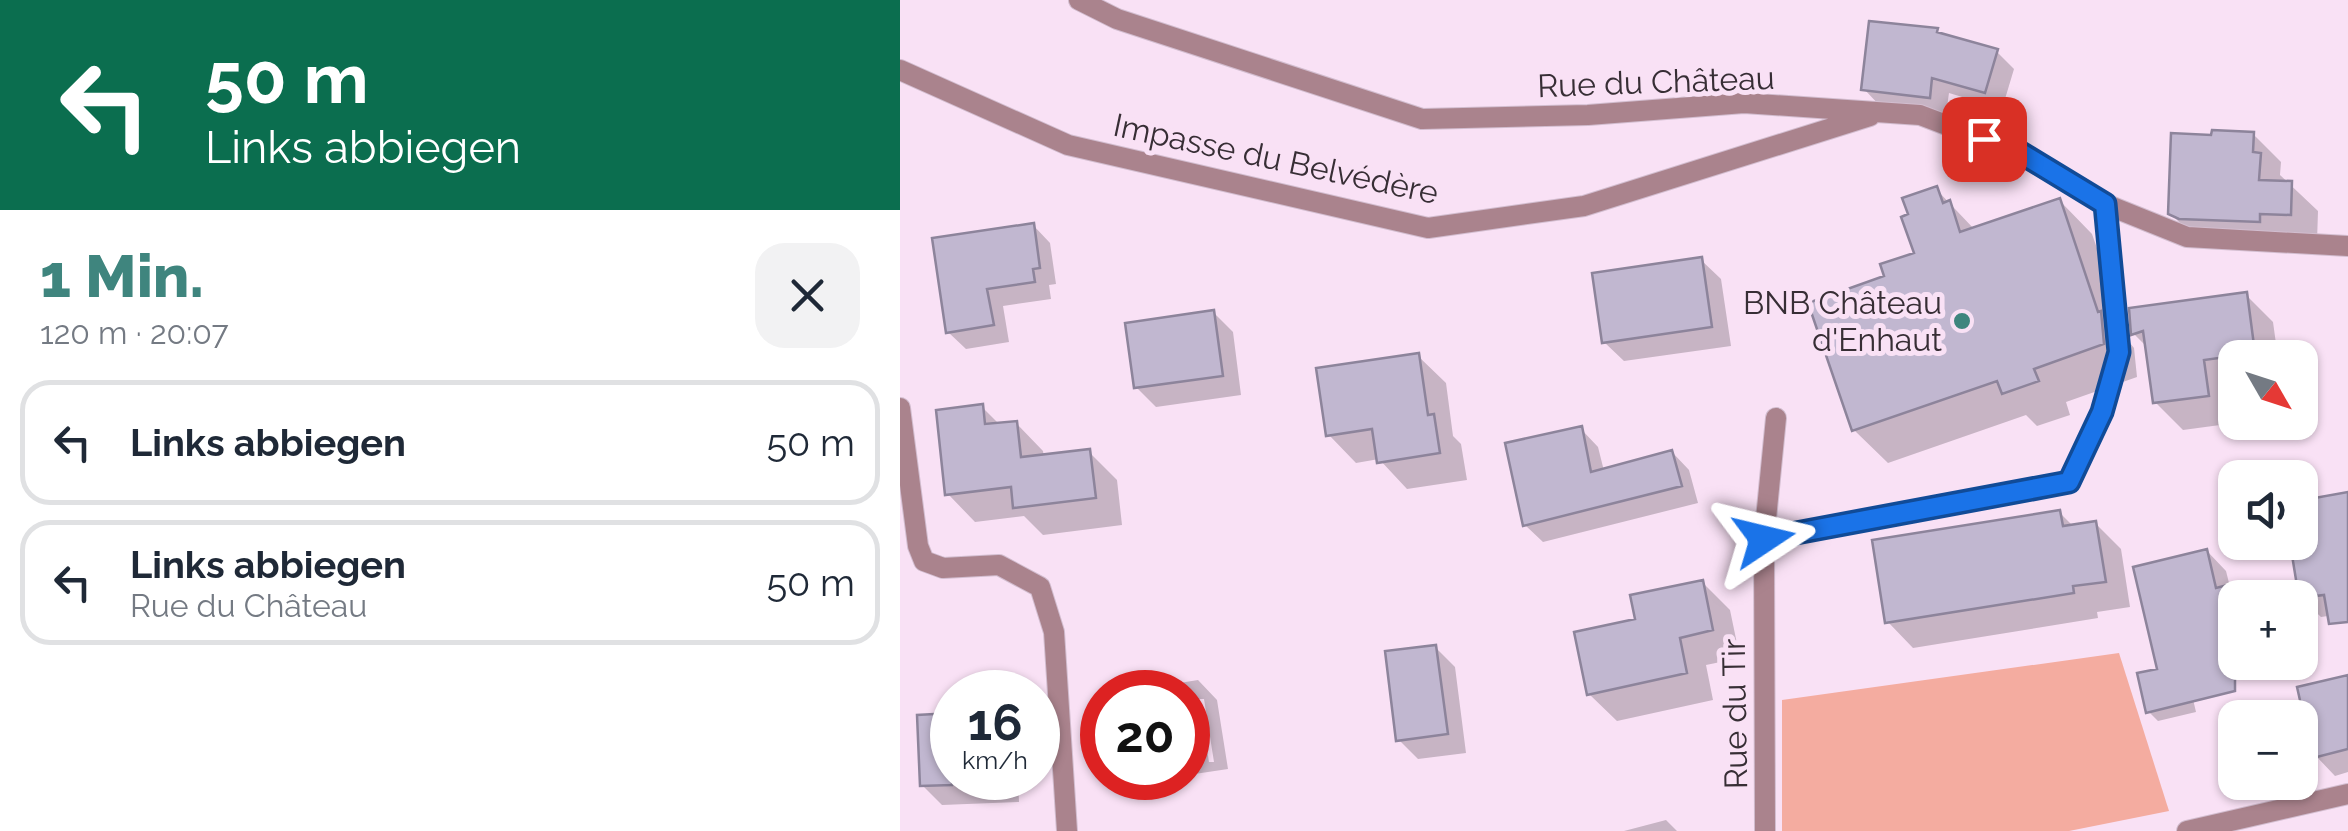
<!DOCTYPE html>
<html lang="de">
<meta charset="utf-8">
<style>
:root{--surface:#fff;--page:#f2f2f3;--text:#1f2937;--muted:#747a83;--line:#e0e1e3;--accent:#3f857e}
body{margin:0;font-family:Raleway,sans-serif;background:var(--page);color:var(--text);height:100vh;display:flex;flex-direction:column;font-size:38px;white-space:nowrap}
*{box-sizing:border-box;margin:0}
p{font-size:32px;color:var(--muted)}
.icon{flex:none;width:55px;height:55px;fill:none;stroke:currentColor;stroke-width:2;stroke-linecap:round;stroke-linejoin:round}
.map{position:relative;flex:1;overflow:hidden}
.details{display:flex;flex-direction:column;background:var(--surface);width:900px}
.details>*{flex:none}
.hud{background:#0b6e4f;color:#fff;overflow:hidden}
.needle{width:65px;rotate:129deg}
.tools{position:absolute;left:1318px;top:340px;display:grid;gap:20px}
.tools a{display:grid;place-items:center;width:100px;height:100px;border-radius:20px;background:var(--surface);box-shadow:0 2px 8px #0004;font-size:50px}
.speed{position:absolute;left:30px;top:670px;display:flex;gap:20px;font-size:50px;font-weight:700;text-align:center}
.speed>*{display:grid;place-content:center;width:130px;height:130px;border-radius:50%;background:var(--surface);box-shadow:0 2px 8px #0004;line-height:1}
.speed small{font-size:25px;font-weight:400}
.speed .limit{border:15px solid #d22;background:#fff;color:#111}
.pin{position:absolute;display:grid;place-items:center;width:85px;height:85px;color:#fff;margin:-42px;border-radius:20px;box-shadow:0 5px 15px #0006}
.me{position:absolute;width:110px;margin:-55px;rotate:80deg;stroke-linejoin:round;filter:drop-shadow(0 0 8px #0008)}
.turn{display:flex;align-items:center;gap:35px;height:210px;padding:0 40px;font-size:45px}
.turn .icon{width:130px;height:130px;stroke-width:2.5}
.turn b{display:block;font-size:70px;line-height:85px}
.round{display:grid;place-items:center;flex:none;width:105px;height:105px;border-radius:30px;background:var(--page)}
.overview{display:flex;align-items:center;justify-content:space-between;height:170px;padding:0 40px}
h1{font-size:60px;font-weight:800;line-height:75px;color:var(--accent)}
ul{padding:0;list-style:none}
li{display:flex;align-items:center;gap:30px;height:125px;margin:0 20px 15px;padding:0 20px;border:5px solid var(--line);border-radius:30px}
li div{flex:1}
li b{display:block;font-size:38px}
li em{font-style:normal}
main{display:flex;flex:1;min-height:0}
.map>svg:first-child{display:block}
.green{fill:#f4aca0}
.shadow{fill:#0003;fill-rule:evenodd}
.building{fill:#c1b7d0;stroke:#8d849b;stroke-width:2.5}
.lines{fill:none;stroke-linecap:round;stroke-linejoin:round}
.service-casing{stroke:#d2bdcf;stroke-width:22}
.minor-casing{stroke:#d2bdcf;stroke-width:22}
.service{stroke:#aa838d;stroke-width:20}
.minor{stroke:#aa838d;stroke-width:20}
.route-casing{stroke:#114b97;stroke-width:25}
.route{stroke:#1a73e8;stroke-width:18}
.poi-dot{fill:#3f857e;stroke:#f9e1f5;stroke-width:4}
.labels{text-anchor:middle;stroke-width:10;stroke-linejoin:round;paint-order:stroke}
.street-label{font-size:32px;fill:#372e35;stroke:#f9e1f5}
.poi-label{font-size:32px;fill:#372e35;stroke:#f9e1f5;text-anchor:end}
</style>
<main>
<section class="details">
<div class="hud">
<div class="turn"><svg class="icon" aria-label="left" viewBox="0 0 24 24"><path d="M17 20v-9H6M10 6l-5 5 5 5"/></svg><div><b>50 m</b>Links abbiegen</div></div>
</div>
<div class="overview"><div><h1>1 Min.</h1><p>120 m · 20:07</p></div><a class="round"><svg class="icon" aria-label="close" viewBox="0 0 24 24"><path d="M6 6l12 12M18 6L6 18"/></svg></a></div>
<ul>
<li><svg class="icon" aria-label="left" viewBox="0 0 24 24"><path d="M17 20v-9H6M10 6l-5 5 5 5"/></svg><div><b>Links abbiegen</b></div><em>50 m</em></li>
<li><svg class="icon" aria-label="left" viewBox="0 0 24 24"><path d="M17 20v-9H6M10 6l-5 5 5 5"/></svg><div><b>Links abbiegen</b><p>Rue du Château</p></div><em>50 m</em></li>
</ul>
</section>
<div class="map">
<svg width="1448" height="831" viewBox="0 0 1448 831">
<rect width="100%" height="100%" fill="#f9e1f5"/>
<path class="green" d="M1219,653L1269,811L1169,831H882V700Z"/>
<path class="shadow" d="M1036,31L1041,36L1097,52L1114,69L1102,109L1049,93L1046,114L981,107L964,89Z
M1353,134L1381,162L1380,175L1418,211L1417,242L1298,241L1270,213Z
M1036,189L1075,230L1159,200L1192,234L1230,343L1234,348L1237,377L1166,402L1170,415L1137,426L1126,415L988,463L954,430L988,278L1017,254Z
M133,225L150,243L156,284L149,285L151,299L103,306L109,342L66,349L48,332Z
M801,260L821,279L831,346L724,361L704,342Z
M1346,295L1373,322L1378,358H1335V386L1331,387L1335,423L1283,430L1255,402L1248,348L1234,334Z
M313,312L333,332L341,395L256,407L236,387Z
M518,356L546,383L553,436L561,444L567,480L507,489L479,459L456,463L429,435Z
M82,407L100,425L116,423L143,451L144,457L189,452L217,480L222,525L143,535L124,516L75,522L48,494Z
M681,429L698,447L704,471L772,452L789,470L798,503L643,542L625,525Z
M1448,495V613L1421,617L1401,598L1419,547Z
M1159,512L1174,527L1195,523L1221,549L1230,607L1197,612L1198,618L1013,648L988,622Z
M1307,551L1326,571L1330,587L1358,580L1375,598H1335V662H1368L1289,682L1296,712L1258,721L1249,712Z
M802,582L830,610L840,658L806,665L813,700L717,721L689,694L738,621Z
M536,648L555,667L566,753L518,759L499,740Z
M1448,677V772L1435,776L1416,756Z
M298,680L317,700L328,769L288,775V692H224ZM299,699H304L314,762H309Z
M52,715V778H118L119,802L42,805L22,785L19,717Z
M232,778H274L238,783Z
M766,820L777,831H724Z"/>
<path class="building" d="M969,21L1038,28L1037,32L1098,49L1085,93L1032,78L1030,98L961,90Z
M1312,130L1354,132L1353,152L1361,153L1359,180L1392,181L1391,215L1360,214V222L1279,219L1268,214L1271,133L1311,135Z
M1037,186L1043,203L1050,200L1060,232L1160,198L1198,312L1201,311L1204,344L1134,369L1139,381L1102,394L1097,381L952,431L908,303L984,276L980,264L1014,253L1001,217L1008,214L1002,198Z
M134,223L140,268L133,269L135,282L87,289L94,325L46,333L32,238Z
M802,257L812,327L702,343L692,273Z
M1347,292L1355,353L1304,360L1309,396L1253,403L1243,331L1231,335L1229,308Z
M314,310L323,376L234,388L225,323Z
M519,353L528,415L534,414L540,453L477,463L472,429L426,436L416,368Z
M83,404L85,424L117,421L121,457L190,449L196,498L113,508L111,487L45,495L36,410Z
M682,426L691,472L772,450L782,486L623,526L605,443Z
M1448,492V622L1429,624L1424,595L1399,598L1391,549L1416,545L1409,499Z
M1160,510L1163,526L1196,521L1206,582L1173,586L1174,593L985,623L972,540Z
M1307,549L1316,588L1335,583V691L1246,713L1237,673L1257,669L1233,567Z
M803,580L813,630L780,638L787,673L687,695L674,632L735,619L730,595Z
M536,645L548,734L496,741L485,651Z
M1448,675V749L1413,758L1397,687Z
M52,713V785L20,786L17,715Z"/>
<g class="lines">
<g class="service-casing">
<path id="service" d="M864,539L1169,482L1202,412L1219,353L1205,204"/>
</g>
<g class="minor-casing">
<path id="minor" d="M179,0L217,19L522,119L688,115L844,103L1020,115L1115,151L1205,204L1287,237L1448,246
M0,70L168,145L528,228L684,206L970,116
M0,408L18,546L24,561L43,568L99,565L140,587L154,632L167,831
M865,831L864,539L876,418
M1287,831L1448,794"/>
</g>
<use href="#service" class="service"/>
<use href="#minor" class="minor"/>
</g>
<g class="lines">
<g class="route-casing">
<path id="route" d="M864,539L1169,482L1202,412L1219,352L1205,204L1116,150L1084,139"/>
</g>
<use href="#route" class="route"/>
</g>
<circle class="poi-dot" cx="1062" cy="321" r="10"/>
<g class="labels">
<g class="street-label">
<text transform="translate(756 82) rotate(-2)" y="11">Rue du Château</text>
<text transform="translate(376 159) rotate(12)" y="11">Impasse du Belvédère</text>
<text transform="translate(835 714) rotate(-91)" y="11">Rue du Tir</text>
</g>
<g class="poi-label">
<text x="1042" y="314">BNB Château<tspan x="1042" dy="37">d'Enhaut</tspan></text>
</g>
</g>
</svg>
<div class="tools">
<a><svg class="needle" viewBox="-14 -14 28 28"><path d="M0-13l5 13h-10z" fill="#e53935"/><path d="M0 13l5-13h-10z" fill="#747a83"/></svg></a>
<a><svg class="icon" aria-label="sound" viewBox="0 0 24 24"><path d="M4 9h4l5-4v14l-5-4H4zM17 9q2 3 0 6"/></svg></a>
<a>+</a>
<a>−</a>
</div>
<div class="speed"><div>16<small>km/h</small></div><div class="limit">20</div></div>
<div class="pin" style="left:1084px;top:139px;background:#d93025"><svg class="icon" aria-label="arrive" viewBox="0 0 24 24"><path d="M6 21V4h12l-3 4 3 4H6"/></svg></div>
<svg class="me" style="left:864px;top:539px" viewBox="-20 -20 40 40"><path d="M0-17L14 15 0 8-14 15z" fill="#1a73e8" stroke="#fff" stroke-width="4"/></svg>
</div>
</main>
